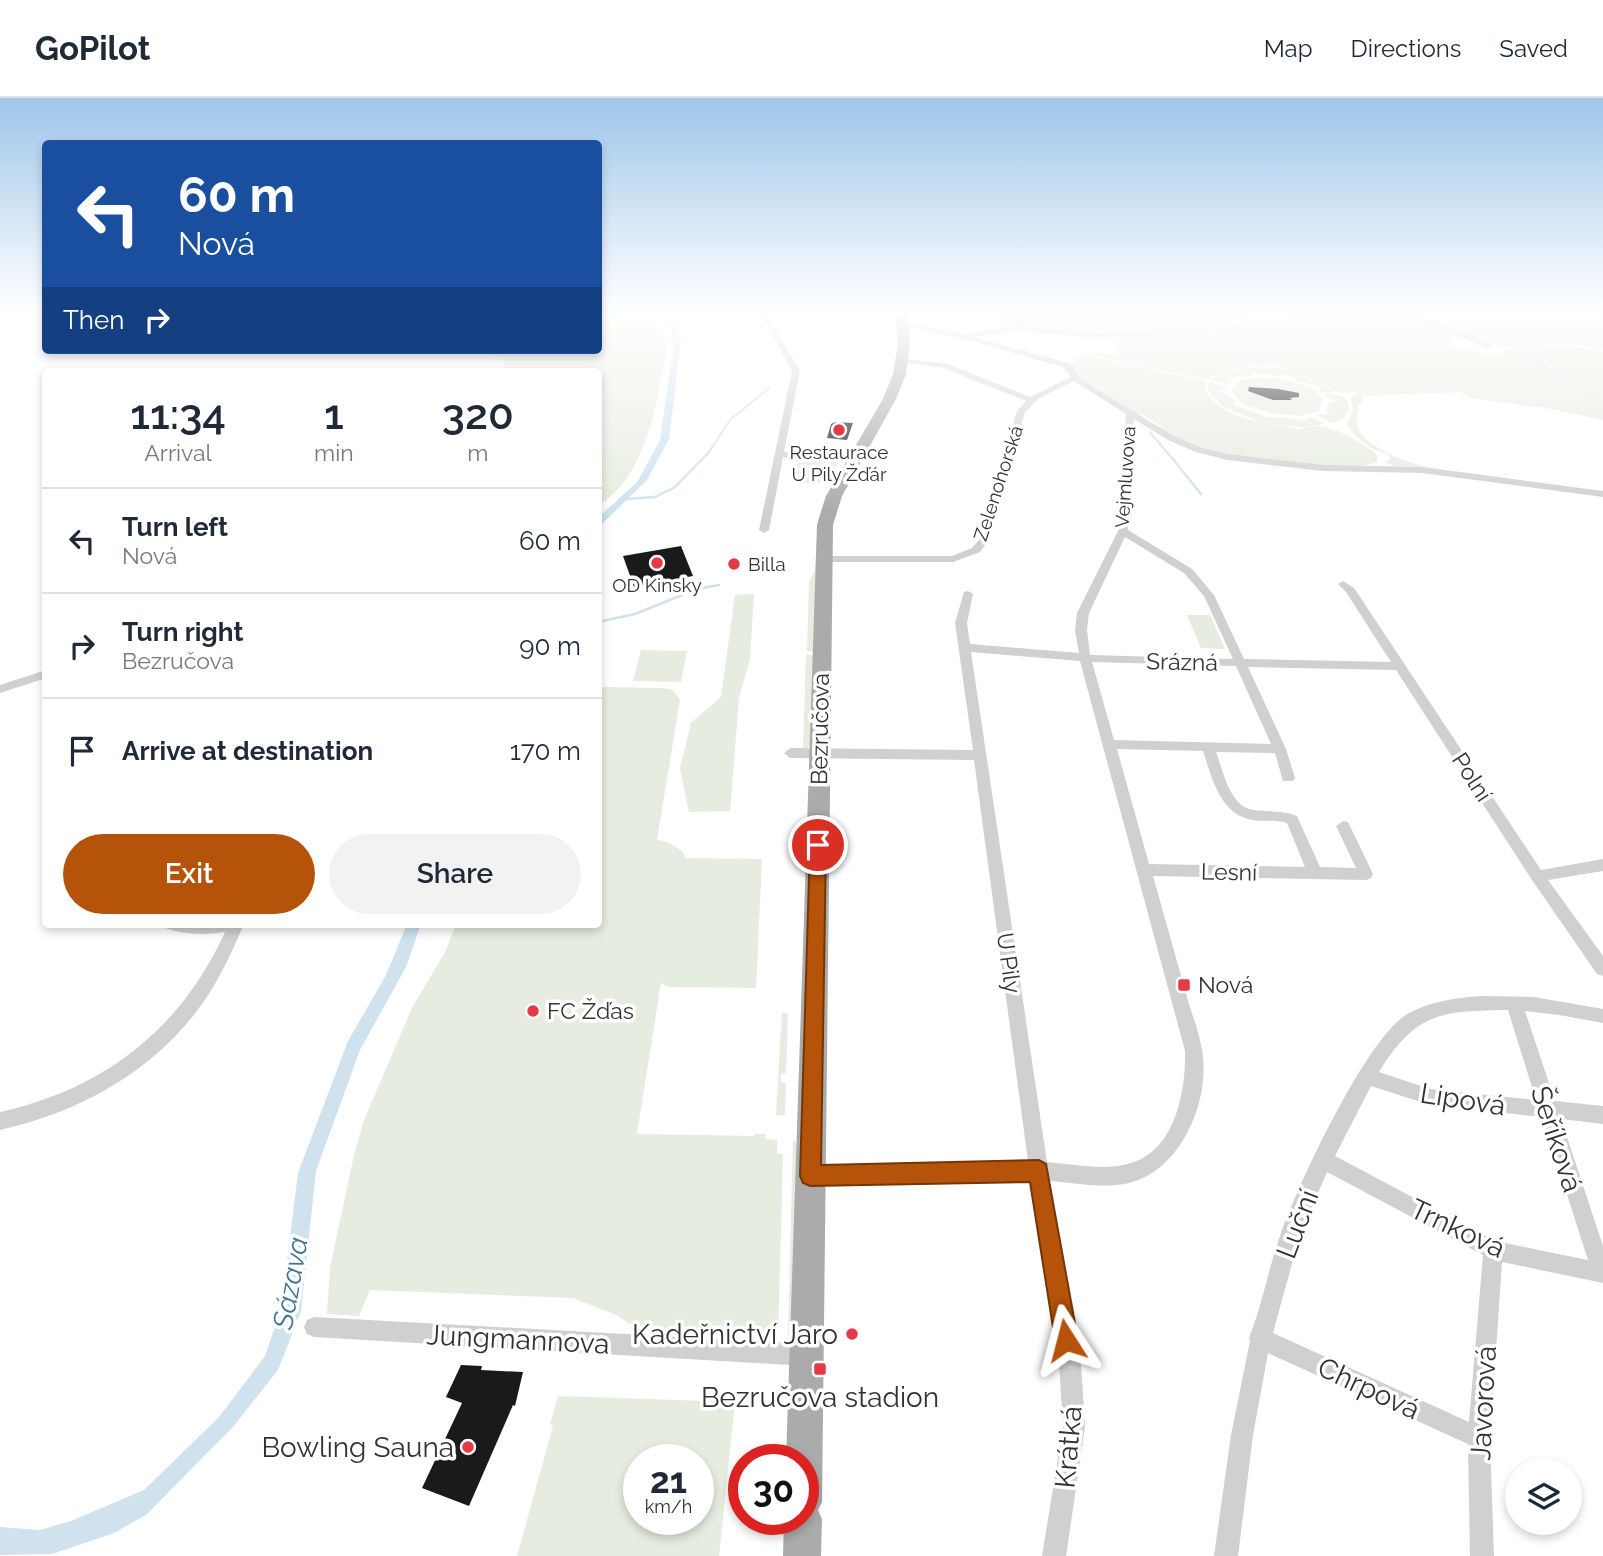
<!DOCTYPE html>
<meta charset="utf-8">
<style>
:root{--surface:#fff;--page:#f2f2f3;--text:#1f2937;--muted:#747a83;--line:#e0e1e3;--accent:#b45309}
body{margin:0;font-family:Raleway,sans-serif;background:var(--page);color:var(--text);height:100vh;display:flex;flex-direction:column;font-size:26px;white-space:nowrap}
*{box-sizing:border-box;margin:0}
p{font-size:23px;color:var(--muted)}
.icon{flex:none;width:38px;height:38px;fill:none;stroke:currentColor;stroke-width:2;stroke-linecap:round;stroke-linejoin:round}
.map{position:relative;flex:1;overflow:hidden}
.details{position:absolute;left:42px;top:270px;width:560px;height:560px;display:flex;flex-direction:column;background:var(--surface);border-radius:7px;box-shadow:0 4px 10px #0003}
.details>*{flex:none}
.top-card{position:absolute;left:42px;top:42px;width:560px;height:214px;border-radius:7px;box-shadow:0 4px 10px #0003;background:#1a4fa0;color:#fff;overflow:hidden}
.tools{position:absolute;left:1505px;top:1360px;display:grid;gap:14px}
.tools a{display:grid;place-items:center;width:77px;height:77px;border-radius:50%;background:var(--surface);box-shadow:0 4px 10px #0003;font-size:35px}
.speed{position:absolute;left:623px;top:1346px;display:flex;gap:14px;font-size:35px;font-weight:700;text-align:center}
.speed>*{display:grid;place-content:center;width:91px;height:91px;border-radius:50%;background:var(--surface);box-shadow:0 4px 10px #0003;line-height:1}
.speed small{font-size:18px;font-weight:400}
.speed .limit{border:10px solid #d22;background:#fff;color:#111}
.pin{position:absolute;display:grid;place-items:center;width:60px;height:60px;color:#fff;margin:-30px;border:4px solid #fff;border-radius:50%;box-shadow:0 2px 7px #0007}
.me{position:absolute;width:77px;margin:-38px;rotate:351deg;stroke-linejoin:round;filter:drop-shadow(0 0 5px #0008)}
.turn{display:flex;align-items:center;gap:24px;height:147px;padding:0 21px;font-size:32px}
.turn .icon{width:91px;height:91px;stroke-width:2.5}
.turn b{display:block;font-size:49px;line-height:60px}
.then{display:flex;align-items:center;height:66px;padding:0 21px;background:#0003;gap:14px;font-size:26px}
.eta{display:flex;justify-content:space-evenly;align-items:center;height:119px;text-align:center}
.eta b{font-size:42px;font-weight:600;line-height:49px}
.cta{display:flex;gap:14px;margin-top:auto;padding:14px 21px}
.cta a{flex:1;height:80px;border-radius:42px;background:var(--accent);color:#fff;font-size:28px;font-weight:600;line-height:80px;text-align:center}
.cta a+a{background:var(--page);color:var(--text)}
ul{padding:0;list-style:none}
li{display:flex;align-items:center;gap:21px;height:105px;padding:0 21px;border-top:2px solid var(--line)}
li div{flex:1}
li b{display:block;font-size:26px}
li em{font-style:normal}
header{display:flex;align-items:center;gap:42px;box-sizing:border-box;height:98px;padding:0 35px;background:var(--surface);border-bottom:2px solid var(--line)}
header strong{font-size:33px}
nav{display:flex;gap:38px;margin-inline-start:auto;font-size:24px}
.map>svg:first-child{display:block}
.green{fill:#e6ecdf;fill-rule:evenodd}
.water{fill:#cfe2ee}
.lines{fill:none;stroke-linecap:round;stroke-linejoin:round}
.stream-far1{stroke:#cfe2ee;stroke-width:2}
.stream{stroke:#cfe2ee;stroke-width:2.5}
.building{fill:#1a1a1a}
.street{fill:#d0d0d0;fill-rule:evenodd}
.primary{fill:#ababab;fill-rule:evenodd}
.route{fill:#b45309;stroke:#753606;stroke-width:2}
.poi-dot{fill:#e63946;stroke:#fff;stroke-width:2.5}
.labels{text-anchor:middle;stroke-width:7;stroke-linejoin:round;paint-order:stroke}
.far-poi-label{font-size:19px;fill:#333;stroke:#fff}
.far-street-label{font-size:19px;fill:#333;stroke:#fff}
.street-label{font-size:23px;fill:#333;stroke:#fff}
.poi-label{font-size:23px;fill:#333;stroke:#fff;text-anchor:start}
.near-street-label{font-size:28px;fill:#333;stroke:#fff}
.near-water-label{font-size:28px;font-style:italic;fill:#3f7597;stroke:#fff}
.near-poi-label{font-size:28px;fill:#333;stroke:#fff;text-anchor:end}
</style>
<header>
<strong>GoPilot</strong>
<nav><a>Map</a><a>Directions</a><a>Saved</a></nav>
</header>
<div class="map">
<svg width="1603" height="1458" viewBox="0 0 1603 1458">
<rect width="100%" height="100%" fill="#fff"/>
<path class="green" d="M599,213H650C657,221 663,231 665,242C668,256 663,271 660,285C653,326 638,384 599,407L598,273H502L505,259L464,252H598Z
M1366,213H1603V252L1584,247L1525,246L1571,249L1603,254V322L1546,310L1468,300L1462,294L1362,298L1363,304L1358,307C1358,315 1355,323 1358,330C1366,350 1408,365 1427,369L1394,368L1384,363L1391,362L1387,355C1372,354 1354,339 1347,327L1353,312L1351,299L1358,296L1357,294L1340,295L1290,271L1335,294L1320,295V288L1296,283L1288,277L1273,278L1254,274L1250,278L1228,280L1230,285L1228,286L1210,282C1225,268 1269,268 1289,271C1272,264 1221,269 1208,282L1081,255L1117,256L1119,240L1098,238L1217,231L1311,218L1309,221C1348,205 1426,224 1467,240L1455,239L1456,244L1452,238L1438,231L1451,240L1454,251L1498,257L1524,246L1504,250L1454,230L1428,223Z
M1080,256L1206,283L1205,292C1216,312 1239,320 1260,324L1222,308L1207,291L1210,284L1228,289L1220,293L1235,302L1234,308C1247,309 1260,318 1268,319C1280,320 1291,319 1303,323L1312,319L1325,326L1300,329L1267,326L1297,330L1295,333C1321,319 1349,337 1371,352L1376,356L1378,363C1359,378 1217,358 1191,348C1180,343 1168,336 1158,330L1162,328L1141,316L1137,317L1084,285L1069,267L1080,260Z
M1259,279L1285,281L1312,290L1324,301L1320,306V313L1298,318L1269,315L1243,306L1231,293L1236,289L1238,283Z
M1335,296L1346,300L1349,310L1343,321L1331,325L1315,316H1330L1325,310L1330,309L1327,306L1336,303L1323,297Z
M801,361L835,363L839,365L824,385H793L798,364Z
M827,394L814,553H807L809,484L815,472L818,422Z
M754,496L750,561L739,600L730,713L689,714L680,670L691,625L721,599L735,497Z
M1187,517H1210L1225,551L1201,550Z
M641,552L687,553L681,584L633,583Z
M806,557H814L811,648L803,652Z
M599,589L664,590L673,592L680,602L657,742C669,743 675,748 684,755L685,760L762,761L756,890L669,889L661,885L637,1036L754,1038L755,1036H765V1041L777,1042V1056H783L778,1241L743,1236L637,1231L616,1217L573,1200L370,1192L359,1218L327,1216L330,1170L354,1057L364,1022L412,910L445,854L456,826H598Z
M782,915H788L786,975L781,976V984L786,985L785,1017H776Z
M793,1040L800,1052L796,1228L788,1238Z
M558,1298L735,1304L719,1458H517L553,1328L550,1326ZM639,1362H698V1421H639Z"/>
<path class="water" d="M656,213H663L676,228L681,243L669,341L647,382L599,429V419L638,383L660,342L674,246L669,228Z
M996,213H1293L1162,233L1075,234L1005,226Z
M407,826H421L406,869L360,952L316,1073L301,1213L278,1272L233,1329L146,1417L114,1435L52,1456L0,1457V1429L40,1432L71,1423L144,1392L219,1319L265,1258L281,1211L298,1075L348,943L385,879Z"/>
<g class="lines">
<path class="stream-far1" d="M954,213L971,223H1007
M674,228L703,213
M1517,249L1523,253
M1531,258L1547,270
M1549,271L1568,285
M1571,287L1577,291
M1590,298L1593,301
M1150,334L1169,357
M707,357L730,322L769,290"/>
<path class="stream" d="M1168,355L1201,396
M626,401L655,399L675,389L708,355
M598,524L635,516L697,491L719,487"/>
</g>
<path class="building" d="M1249,289L1278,291L1299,295V299L1290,300L1292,302H1273L1248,293Z
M835,324L853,325L847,342L827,340L831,326Z
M681,448L693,478L634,489L623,458Z
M461,1267L482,1268L481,1272L523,1274L515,1308L513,1307L469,1408L422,1390L462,1305L446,1299Z"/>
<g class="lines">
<path class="street" d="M759,213H765L800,273L784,354L853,359L858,362L853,365L783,359L769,432L764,435L759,432L792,273Z
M856,213H873L906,219L902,221Z
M1361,214C1405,217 1455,223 1493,248L1486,250L1443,231L1403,222L1361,218L1319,219L1146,238L1082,239L1017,232L973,239L1069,265L1083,283L1174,338L1202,350L1227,356L1323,367L1423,369L1603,393V399L1423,375L1323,373L1227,362L1196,354L1168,342L1134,321L1128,432L1192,471L1214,497L1244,561L1391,564L1346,494L1338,486L1343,483L1354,490L1541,772L1603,761V773L1548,782L1603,858V878L1597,876L1532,782L1396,572L1248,569L1286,651L1295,680L1293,683H1283L1275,655L1216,654C1223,672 1229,708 1253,712C1269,714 1282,712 1297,718L1320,769L1356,770L1336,728L1343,723L1348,724L1373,776L1371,780L1366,782L1153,778C1164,817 1175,856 1186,896C1191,914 1199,933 1202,952C1211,1002 1181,1073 1129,1085C1103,1091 1076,1085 1050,1083L1081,1265L1085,1329L1066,1458H1042L1063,1329L1059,1265L1031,1082L810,1087L803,1085L801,1078L803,1071L810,1069L1028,1063L974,662L790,660L784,655L790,650L973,652L955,525L964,494L968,493L973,496L967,525L970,546L1079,555L1075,532L1077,515L1118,433L1126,316L1074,283L1039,300L1025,314L989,442L980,454L953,464H824L819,461L824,458H952L972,450L979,442L1017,313L1026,303L943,270L901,264H898V260L948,266L1030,299L1071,279L1063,269L965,241L901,228V224L964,236L1017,228L1082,235H1106L1191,231L1319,215ZM1125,439L1184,475L1204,498L1233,561L1090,557L1087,532L1089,515ZM971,554L1080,563L1185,953C1186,996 1174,1059 1123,1067C1098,1072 1072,1066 1047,1064ZM1092,564L1236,568L1271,646L1114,642ZM1117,651L1203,653C1212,680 1220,717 1253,722C1264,724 1275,721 1287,725L1305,769L1149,766Z
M46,572V580L0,595V587Z
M162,826H244C234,849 224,872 210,894C163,968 85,1013 0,1032V1014C104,991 181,931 225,834C204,837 185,837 165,830Z
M1481,898L1534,899L1603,911V925L1559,917L1525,913L1555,1003L1603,1008V1026L1561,1021L1603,1148V1185L1502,1164L1490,1340L1494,1458H1470L1468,1346L1268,1255L1253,1337L1238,1458H1214L1231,1337L1250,1243L1249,1240C1262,1208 1268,1172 1280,1138C1296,1091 1367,937 1409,915C1431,903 1457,900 1481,898ZM1508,912L1536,1002L1430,991L1379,974C1416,914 1441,913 1508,912ZM1371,988L1430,1007L1542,1019L1588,1162L1495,1143L1335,1058ZM1327,1074L1483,1157L1469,1324L1273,1235L1299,1140Z
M314,1219L807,1246L814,1250L818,1257L814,1264L807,1268L314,1239L307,1236L304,1229L307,1222Z"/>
<path class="primary" d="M895,213H907L910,247L906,276L896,301L842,398L833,427L822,1404L818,1412L822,1421L821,1458H783L784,1421H803V1362H786L817,427L826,398L883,301L893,276L898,247Z"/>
</g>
<linearGradient id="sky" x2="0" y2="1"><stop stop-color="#9ec6ea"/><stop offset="0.51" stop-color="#fff"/><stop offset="1" stop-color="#fff" stop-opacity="0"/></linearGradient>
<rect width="1603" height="417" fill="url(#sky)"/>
<path class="route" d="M818,741L826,747L821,1067L1039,1062L1046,1066L1078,1242L1075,1250L1066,1254L1058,1250L1055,1242L1030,1084L810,1088L803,1085L800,1078L810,747Z"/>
<g class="poi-dot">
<circle cx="839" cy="332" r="7"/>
<circle cx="657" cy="465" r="7"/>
<circle cx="734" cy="466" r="7"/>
<rect x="1177" y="880" width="14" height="14" rx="3.5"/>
<circle cx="533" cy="913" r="7"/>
<circle cx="852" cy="1236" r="7"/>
<rect x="813" y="1264" width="14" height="14" rx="3.5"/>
<circle cx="468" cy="1349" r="7"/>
</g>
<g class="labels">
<g class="far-poi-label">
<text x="839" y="361">Restaurace<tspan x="839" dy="22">U Pily Žďár</tspan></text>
<text x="748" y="473" text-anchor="start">Billa</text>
<text x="657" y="494">OD Kinsky</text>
</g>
<g class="far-street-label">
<text transform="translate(1125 379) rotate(-86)" y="7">Vejmluvova</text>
<text transform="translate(998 385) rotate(-72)" y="7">Zelenohorská</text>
</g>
<g class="street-label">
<text transform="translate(1182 564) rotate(1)" y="8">Srázná</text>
<text transform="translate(820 631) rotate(-89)" y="8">Bezručova</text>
<text transform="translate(1472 679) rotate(57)" y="8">Polní</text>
<text transform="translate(1229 774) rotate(1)" y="8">Lesní</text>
<text transform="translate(1009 865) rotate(82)" y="8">U Pily</text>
</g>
<g class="poi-label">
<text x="1198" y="895">Nová</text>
<text x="547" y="921">FC Žďas</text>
</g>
<g class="near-street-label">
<text transform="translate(1463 1001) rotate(9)" y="10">Lipová</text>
<text transform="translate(1557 1041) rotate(72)" y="10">Šeříková</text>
<text transform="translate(1297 1126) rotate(-69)" y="10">Luční</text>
<text transform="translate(1458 1130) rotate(25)" y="10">Trnková</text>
<text transform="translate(518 1241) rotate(3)" y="10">Jungmannova</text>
<text transform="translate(1369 1290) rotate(25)" y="10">Chrpová</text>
<text transform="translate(1483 1305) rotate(-87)" y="10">Javorová</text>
<text transform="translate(1068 1349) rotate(-85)" y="10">Krátká</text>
</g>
<g class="near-water-label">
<text transform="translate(290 1185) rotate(-80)" y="10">Sázava</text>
</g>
<g class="near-poi-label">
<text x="838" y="1246">Kadeřnictví Jaro</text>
<text x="820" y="1309" text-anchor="middle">Bezručova stadion</text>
<text x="454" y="1359">Bowling Sauna</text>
</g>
</g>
</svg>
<div class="tools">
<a><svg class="icon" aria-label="layers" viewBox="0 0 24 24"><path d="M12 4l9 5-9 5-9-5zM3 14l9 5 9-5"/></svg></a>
</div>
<div class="speed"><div>21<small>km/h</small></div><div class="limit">30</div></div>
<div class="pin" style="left:818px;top:747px;background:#d93025"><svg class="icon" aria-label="arrive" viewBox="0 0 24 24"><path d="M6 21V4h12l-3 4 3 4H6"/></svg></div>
<svg class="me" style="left:1066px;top:1242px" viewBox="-20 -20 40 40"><path d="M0-17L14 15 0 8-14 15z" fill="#b45309" stroke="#fff" stroke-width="4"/></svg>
<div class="top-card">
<div class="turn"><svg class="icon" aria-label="left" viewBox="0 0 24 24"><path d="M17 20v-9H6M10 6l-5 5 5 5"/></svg><div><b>60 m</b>Nová</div></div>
<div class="then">Then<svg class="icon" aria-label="right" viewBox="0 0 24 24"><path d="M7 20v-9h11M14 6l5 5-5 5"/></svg></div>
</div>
<section class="details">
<div class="eta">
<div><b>11:34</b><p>Arrival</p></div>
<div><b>1</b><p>min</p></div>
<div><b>320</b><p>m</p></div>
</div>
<ul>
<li><svg class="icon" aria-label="left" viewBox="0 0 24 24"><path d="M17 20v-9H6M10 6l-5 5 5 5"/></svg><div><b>Turn left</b><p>Nová</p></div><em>60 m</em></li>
<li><svg class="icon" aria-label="right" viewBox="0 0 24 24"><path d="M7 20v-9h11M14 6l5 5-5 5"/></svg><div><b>Turn right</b><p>Bezručova</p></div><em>90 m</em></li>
<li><svg class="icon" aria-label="arrive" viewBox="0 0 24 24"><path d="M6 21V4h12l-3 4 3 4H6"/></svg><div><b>Arrive at destination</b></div><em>170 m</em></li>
</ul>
<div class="cta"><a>Exit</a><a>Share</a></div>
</section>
</div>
